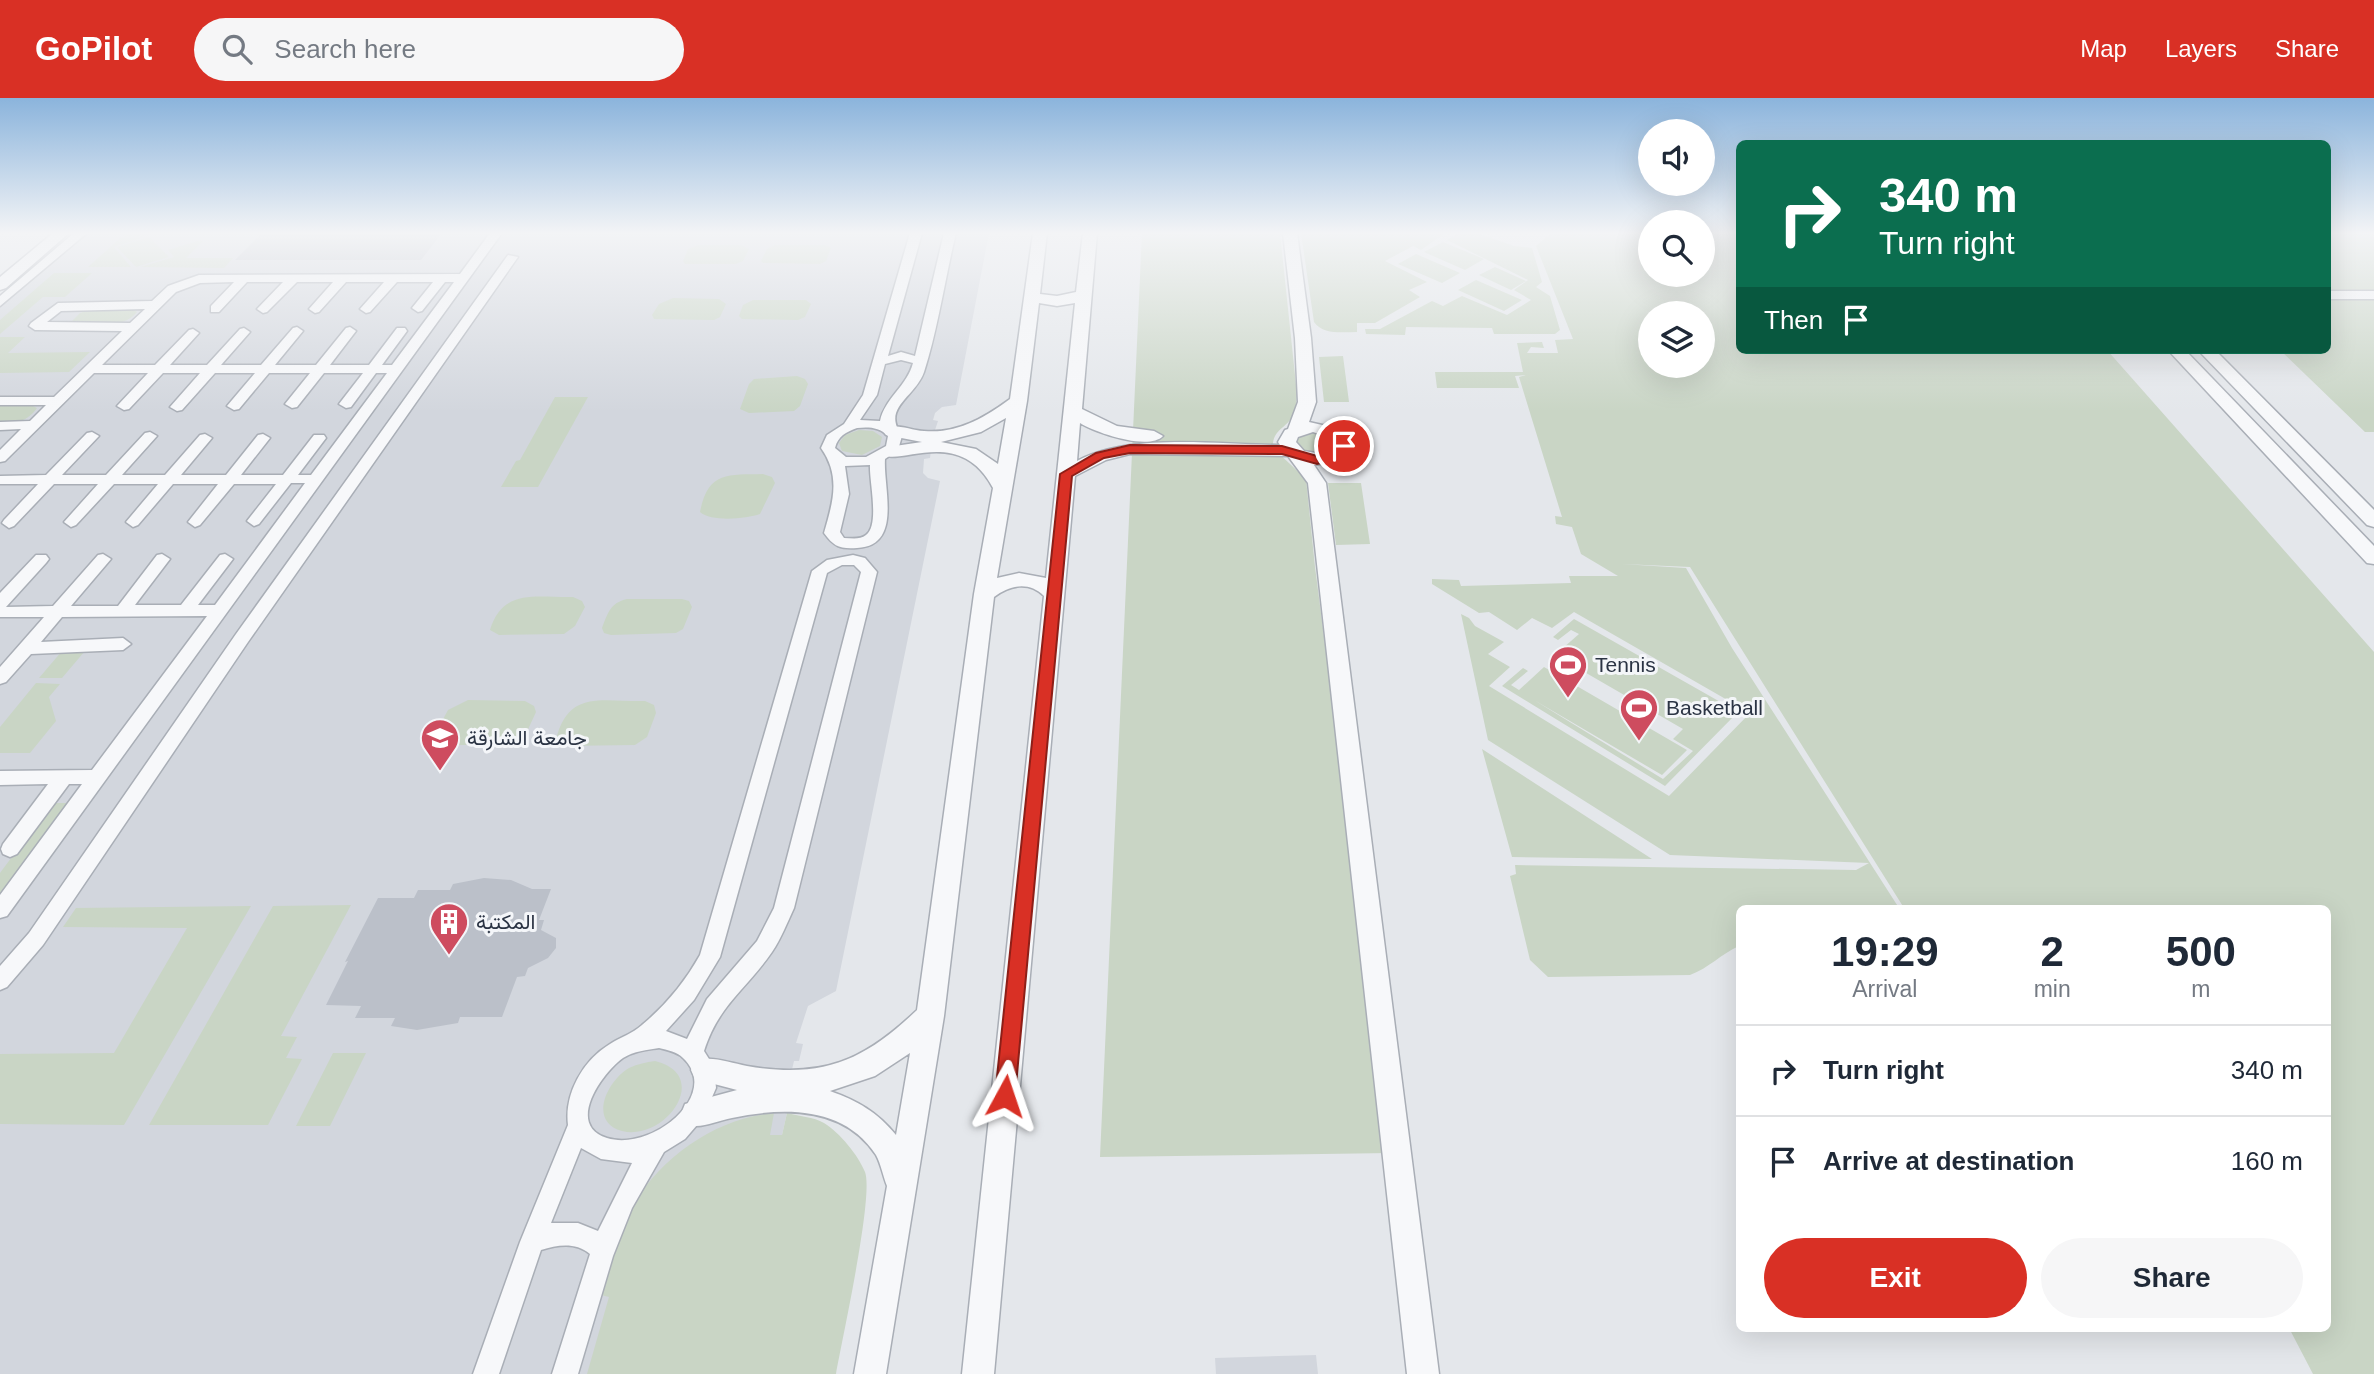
<!DOCTYPE html>
<meta charset="utf-8">
<style>
:root{--surface:#fff;--page:#f6f6f7;--text:#1f2937;--muted:#747a83;--line:#e0e1e3;--accent:#d93025}
body{margin:0;font-family:Arial,Vazirmatn,sans-serif;background:var(--page);color:var(--text);height:100vh;display:flex;flex-direction:column;font-size:26px;white-space:nowrap}
*{box-sizing:border-box;margin:0}
p{font-size:23px;color:var(--muted)}
.icon{flex:none;width:38px;height:38px;fill:none;stroke:currentColor;stroke-width:2;stroke-linecap:round;stroke-linejoin:round}
.map{position:relative;flex:1;overflow:hidden}
.sheet{position:absolute;left:1736px;top:807px;width:595px;height:427px;display:flex;flex-direction:column;background:var(--surface);border-radius:10px;box-shadow:0 7px 28px #0002}
.sheet>*{flex:none}
.guide{position:absolute;left:1736px;top:42px;width:595px;height:214px;border-radius:10px;box-shadow:0 7px 28px #0002;background:#0b6e4f;color:#fff;overflow:hidden}
.fabs{position:absolute;left:1638px;top:21px;display:grid;gap:14px}
.fabs a{display:grid;place-items:center;width:77px;height:77px;border-radius:50%;background:var(--surface);box-shadow:0 7px 28px #0002;font-size:35px}
.pin{position:absolute;display:grid;place-items:center;width:60px;height:60px;color:#fff;margin:-30px;border:4px solid #fff;border-radius:50%;box-shadow:0 2px 7px #0007}
.me{position:absolute;width:77px;margin:-38px;rotate:5deg;stroke-linejoin:round;filter:drop-shadow(0 0 5px #0008)}
.turn{display:flex;align-items:center;gap:24px;height:147px;padding:0 28px;font-size:32px}
.turn .icon{width:91px;height:91px;stroke-width:2.5}
.turn b{display:block;font-size:49px;line-height:60px}
.then{display:flex;align-items:center;height:66px;padding:0 28px;background:#0003;gap:14px;font-size:26px}
.eta{display:flex;justify-content:space-evenly;align-items:center;height:119px;text-align:center}
.eta b{font-size:42px;font-weight:600;line-height:49px}
.action{display:flex;gap:14px;margin-top:auto;padding:14px 28px}
.action a{flex:1;height:80px;border-radius:42px;background:var(--accent);color:#fff;font-size:28px;font-weight:600;line-height:80px;text-align:center}
.action a+a{background:var(--page);color:var(--text)}
ul{padding:0;list-style:none}
li{display:flex;align-items:center;gap:21px;height:91px;padding:0 28px;border-top:2px solid var(--line)}
li div{flex:1}
li b{display:block;font-size:26px}
li em{font-style:normal}
header{display:flex;align-items:center;gap:42px;box-sizing:border-box;height:98px;padding:0 35px;background:var(--accent);color:#fff}
header strong{font-size:33px}
nav{display:flex;gap:38px;margin-inline-start:auto;font-size:24px}
.search{width:490px;height:63px;background:var(--page);display:flex;align-items:center;gap:18px;box-sizing:border-box;padding:0 24px;border-radius:38px;color:var(--muted);font-size:26px}
.map>svg:first-child{display:block}
.built{fill:#d2d6dd}
.green{fill:#c9d5c5;fill-rule:evenodd}
.building{fill:#bbc0c9}
.lines{fill:none;stroke-linecap:round;stroke-linejoin:round}
.minor-casing{stroke:#a9aeb6;stroke-width:3}
.tertiary-casing{stroke:#a9aeb6;stroke-width:3}
.minor{fill:#f7f8fa;fill-rule:evenodd}
.tertiary{fill:#f7f8fa;fill-rule:evenodd}
.route{fill:#d93025;stroke:#8d1f18;stroke-width:2}
.labels{text-anchor:middle;stroke-width:6;stroke-linejoin:round;paint-order:stroke}
.poi-label{font-size:21px;fill:#2b3444;stroke:#f4f6f9;text-anchor:start}
</style>
<header>
<strong>GoPilot</strong>
<div class="search"><svg class="icon" aria-label="search" viewBox="0 0 24 24"><circle cx="10" cy="10" r="6"/><path d="M15 15l6 6"/></svg>Search here</div>
<nav><a>Map</a><a>Layers</a><a>Share</a></nav>
</header>
<div class="map">
<svg width="2374" height="1276" viewBox="0 0 2374 1276">
<rect width="100%" height="100%" fill="#e4e7eb"/>
<path class="built" d="M73,135H989L956,307L942,309L935,315L933,322L938,323L935,332H932L928,351L931,352L930,360L924,361L923,375L928,380L940,383L836,893L808,908L796,945L803,946L799,963H794L782,1014L787,1015L782,1037H774L757,1276H0V197Z
M1316,1257L1318,1276H1216L1215,1260Z"/>
<path class="green" d="M126,135H141L145,139L114,149L131,169H88Z
M1142,135H1280L1297,296C1296,303 1297,311 1293,318C1284,332 1272,332 1273,350L1306,381L1315,469L1391,1055L1100,1059Z
M1301,135H1445L1421,152L1413,148L1385,163L1427,184L1409,192L1420,199L1375,225H1357V234C1342,234 1323,237 1314,224Z
M1458,135H1477L1514,148L1532,150L1542,184L1536,189L1550,198L1560,232L1555,236H1494L1492,230L1406,229L1405,237L1366,236L1365,231H1380L1432,203L1443,208L1462,198L1507,217L1531,202L1514,192L1528,182L1447,142Z
M1551,135H1650V177H1703V135H1739L1740,252H2107L2374,554V1276H2313L2289,1230H2328V810H1904L1690,469L1622,466L1686,470L1732,550L1899,810H1740L1739,848C1721,856 1709,870 1690,877L1548,879L1530,862L1510,778L1516,776L1515,767L1856,772L1869,765L1670,757L1488,642L1461,516L1469,520L1475,528L1504,544L1488,556L1510,569L1489,588L1669,698L1750,615L1574,514L1552,530L1532,520L1517,532L1489,514L1479,515L1432,486V481L1459,482L1461,488L1571,485L1569,478H1618L1581,456L1572,429L1556,426L1555,418L1562,419L1519,279L1526,277L1515,278L1519,290H1437L1435,274H1523L1517,245L1542,244L1544,250L1531,249L1527,255H1558L1555,242L1573,241L1536,148ZM1650,215H1703V268H1650Z
M2328,135H2374V334H2365L2280,252H2328Z
M149,139L169,159L136,169L117,149Z
M197,143H203L186,160H233L224,170L140,169L174,159L168,152Z
M1443,144L1484,161L1465,172L1424,154Z
M698,147H741L749,151L743,163L736,166H685L683,163L688,151Z
M775,147H825L831,150L826,163L820,166L763,165L761,163L767,151Z
M1416,156L1460,175L1442,185L1398,166Z
M1495,169L1526,183L1511,192L1479,177Z
M54,175H92L65,199H43L0,236V222Z
M1476,182L1522,202L1504,213L1458,192Z
M673,200L719,201L726,206L720,219L714,222L654,221L652,217L659,206Z
M753,202H806L811,206L805,219L798,222L742,221L739,218L743,207Z
M93,211L133,212L137,214C123,232 93,225 71,224L80,215Z
M0,239H25L8,255L90,254L69,274L0,275Z
M1343,258L1349,304H1324L1319,259Z
M797,278L805,281L808,286L800,308L794,313L749,315L740,311L749,286L754,281Z
M555,299H588L538,389H501L516,363L520,362Z
M0,307L33,308L37,310C27,324 16,325 0,325Z
M859,332L873,333L882,339L880,348L862,357L842,353L839,345L845,337Z
M1304,332L1325,334L1334,342V348L1320,358L1299,355L1293,338Z
M763,376L772,379L775,385L760,416C746,421 711,424 700,414C708,373 728,377 763,376Z
M1328,385H1361L1370,446L1336,447Z
M573,499L582,503L585,509L575,528L564,536L499,537L490,532C503,489 538,500 573,499Z
M627,501H682L689,503L692,509L683,531L676,535L611,537L604,535L602,530C608,515 610,505 627,501Z
M1574,521L1738,614L1665,688L1502,588L1523,570L1528,573L1511,587L1519,592L1544,569L1687,652L1662,677L1534,602L1663,681L1693,653L1673,641L1683,631L1555,557L1579,536L1571,532L1558,542L1553,539Z
M62,553H85L62,580H39Z
M36,585L60,586L49,599L56,623L30,655H0V629Z
M468,602L525,603L534,608L536,614L525,638L510,647H437L434,638L448,612Z
M645,603L654,607L656,615L647,639L635,647L563,648L556,642C568,591 602,604 645,603Z
M1482,651L1652,761L1512,759Z
M52,705H71L0,802V775Z
M351,807L281,938L297,939L286,960L302,961L268,1027H149L273,808Z
M251,808L124,1027L0,1026V956L114,955L187,830L63,829L76,810Z
M333,955H366L330,1028H296Z
M655,963C713,977 665,1044 622,1033C587,1023 608,982 629,970C638,966 646,964 655,963Z
M774,1015L770,1037H782L787,1015C798,1018 814,1019 824,1025C840,1035 858,1057 865,1074C874,1097 842,1242 836,1276H587L609,1199L601,1197C611,1167 618,1132 634,1105C664,1057 717,1020 774,1015Z"/>
<path class="building" d="M262,135H442L421,162H235Z
M484,780L511,782L532,791H551L539,822H544L541,832L556,840V850L548,860L528,870L525,878L517,879L502,919H460L458,925L417,932L391,928L395,920H355L361,908L326,907L348,863L345,864L378,800H414L418,792H450L453,786Z"/>
<g class="lines">
<g class="minor-casing">
<path id="minor" d="M74,135H87L0,208V198Z
M490,135H502L7,818L0,820V797L82,686H69L17,756L10,759L3,756L1,751L3,746L48,686L0,687V673L92,672L207,518L62,519L41,544L123,540L131,546L123,552L31,556L6,584L0,586V569L44,519H0V495L36,457H46L49,461L46,465L6,509L53,508L98,457L103,456L111,461L71,508H118L157,457L162,456L170,461L135,507H181L220,457L225,456L233,461L198,507H215L305,385H291L259,426L254,428L247,423L276,386H234L200,427L195,429L188,424L218,386H173L138,427L133,429L126,424L158,386H114L76,427L71,429L64,424L98,386H54L14,428L9,430L2,425L4,422L38,386H0V378L46,377L87,335L92,334L99,338L62,377H106L145,335L150,334L157,338L122,377H165L200,337L205,336L212,340L181,377H226L258,337L263,336L270,340L241,377H283L314,337H324L326,340L298,377H311L387,275H376L351,309L346,310L339,306L363,275H324L297,309L292,310L285,306L310,275H269L239,311L234,312L227,308L255,275H215L182,312L177,313L170,309L200,275H163L129,311L124,312L117,308L148,275H94L5,363L0,364V352L21,331L0,332V324L30,323L46,307H0V299H54L122,233L35,232L29,228L31,225L58,205L152,203L168,188L199,177L460,176ZM234,184L211,208V214H219L247,184H283L257,211L263,215L267,214L297,184H333L309,211L315,215L319,214L346,184H384L360,211L366,215L370,214L397,184H433L412,210L418,214L422,213L445,184H454L392,267H382L407,233L405,230H397L369,267H330L356,233L350,229L346,230L316,267H275L303,233L297,229L293,230L261,267H221L250,234L244,230L240,231L207,267H170L199,235L193,231L189,232L155,267H102L176,194L200,185ZM145,211L130,225L47,224L61,213Z
M910,135H922L888,258L901,254L915,258L944,135H956C945,180 938,231 924,274C915,300 881,309 902,338L898,352L885,361C883,390 903,448 857,450C840,451 834,449 824,435C833,404 841,378 821,350L827,337L844,326L863,297ZM901,262L913,265C907,288 885,300 880,323L860,322L877,297L885,266ZM857,330C869,329 879,329 888,338L886,348L866,359H846L835,350C838,338 846,334 857,330ZM870,367C869,383 880,427 866,437C860,442 851,440 844,440L840,434L849,396L845,368Z
M508,157L518,159L248,544L43,847L7,889L0,892V868L29,835L236,536Z
M2328,193H2374V201H2328Z
M853,457L865,460L877,474L794,810C787,825 781,841 772,854C746,892 719,906 704,953L714,969L716,990L703,1020L685,1041L664,1054L632,1110L613,1158L578,1276H552L590,1156C575,1144 558,1147 541,1152L499,1276H473L520,1144L568,1027C564,996 583,962 610,946C621,939 632,936 642,927C666,907 685,884 700,857L812,473L827,462ZM842,467H854L861,474L774,810L757,843L707,901L687,941L666,933L694,902L720,859L827,475ZM659,950C667,952 678,954 683,960C722,996 652,1054 607,1040C565,1027 602,975 623,960C634,953 647,952 659,950ZM581,1050L601,1061L632,1065L598,1133L578,1125H551Z"/>
</g>
<g class="tertiary-casing">
<path id="tertiary" d="M53,135H69L6,190L0,192V179Z
M1033,135H1047L1040,196L1057,198L1076,194L1083,135H1097L1082,311L1117,328L1154,333L1163,338C1149,353 1096,335 1080,325L1077,363C1131,334 1219,347 1280,347L1278,344L1285,332L1288,331L1298,304L1295,240L1283,135H1297L1311,240L1316,304L1309,324L1344,332L1353,348L1338,363L1314,367L1326,385L1439,1276H1407L1308,385L1288,358L1130,356L1106,362L1075,378L994,1276H962L1044,498C1029,483 1010,487 994,499L944,918L886,1276H854L887,1088C883,1078 881,1066 876,1057C844,1008 784,1009 732,1020C716,1023 700,1032 685,1026L681,1016L685,1006L737,992L695,981L691,972L695,963C711,957 730,965 747,968C822,981 864,963 917,912L974,496L993,390C958,324 895,373 879,354L888,349L922,344L886,337L883,333L886,329C898,326 911,332 924,333C957,336 984,320 1010,301ZM1039,205L1057,208L1075,205L1046,480L1019,475L997,480L1027,303ZM1006,320L998,366L976,351L941,344L981,334ZM1313,334L1331,340L1335,348L1322,356L1304,353L1296,344L1298,339ZM910,955L896,1037C877,1014 858,1003 830,993L875,978Z
M2168,252H2185L2374,448V466L2367,465Z
M2198,252H2215L2374,412V429L2367,427Z"/>
</g>
<use href="#minor" class="minor"/>
<use href="#tertiary" class="tertiary"/>
</g>
<linearGradient id="sky" x2="0" y2="1"><stop stop-color="#8bb4dc"/><stop offset="0.43" stop-color="#f3f4f6"/><stop offset="1" stop-color="#f3f4f6" stop-opacity="0"/></linearGradient>
<rect width="2374" height="314" fill="url(#sky)"/>
<path class="route" d="M1344,344L1350,348L1338,361L1317,366L1282,356L1130,355L1104,360L1072,378L1015,998L1012,1004L1005,1007L998,1004L995,998L1060,376L1096,355L1130,347L1282,348L1317,358L1330,355Z"/>
<defs>
<g id="stadium-pin" transform="scale(2.0125)"><path d="M0 17L-7.5 6A9.5 9.5 0 1 1 7.5 6Z" fill="#ce4c5f" stroke="#f4f6f9"/><path d="M0-5a6.5 5 0 1 0 0 10a6.5 5 0 1 0 0-10ZM-3.5-1.8h7v3.6h-7Z" fill="#fff"/></g>
<g id="university-pin" transform="scale(2.0125)"><path d="M0 17L-7.5 6A9.5 9.5 0 1 1 7.5 6Z" fill="#ce4c5f" stroke="#f4f6f9"/><path d="M0-5L7-2L0 1L-7-2ZM-4 1L0 2.5L4 1V4Q0 6-4 4Z" fill="#fff"/></g>
<g id="building-pin" transform="scale(2.0125)"><path d="M0 17L-7.5 6A9.5 9.5 0 1 1 7.5 6Z" fill="#ce4c5f" stroke="#f4f6f9"/><path d="M-4-6H4V6H1V3H-1V6H-4ZM-2.5-4.3h1.7v1.8h-1.7ZM.8-4.3h1.7v1.8H.8ZM-2.5-1h1.7V.8h-1.7ZM.8-1h1.7V.8H.8Z" fill="#fff"/></g>
</defs>
<g fill-rule="evenodd">
<use href="#stadium-pin" x="1568" y="567"/>
<use href="#stadium-pin" x="1639" y="610"/>
<use href="#university-pin" x="440" y="640"/>
<use href="#building-pin" x="449" y="824"/>
</g>
<g class="labels">
<g class="poi-label">
<text x="1595" y="574">Tennis</text>
<text x="1666" y="617">Basketball</text>
<text x="467" y="647">جامعة الشارقة</text>
<text x="476" y="831">المكتبة</text>
</g>
</g>
</svg>
<div class="fabs">
<a><svg class="icon" aria-label="sound" viewBox="0 0 24 24"><path d="M4 9h4l5-4v14l-5-4H4zM17 9q2 3 0 6"/></svg></a>
<a><svg class="icon" aria-label="search" viewBox="0 0 24 24"><circle cx="10" cy="10" r="6"/><path d="M15 15l6 6"/></svg></a>
<a><svg class="icon" aria-label="layers" viewBox="0 0 24 24"><path d="M12 4l9 5-9 5-9-5zM3 14l9 5 9-5"/></svg></a>
</div>
<div class="pin" style="left:1344px;top:348px;background:#d93025"><svg class="icon" aria-label="arrive" viewBox="0 0 24 24"><path d="M6 21V4h12l-3 4 3 4H6"/></svg></div>
<svg class="me" style="left:1005px;top:998px" viewBox="-20 -20 40 40"><path d="M0-17L14 15 0 8-14 15z" fill="#d93025" stroke="#fff" stroke-width="4"/></svg>
<div class="guide">
<div class="turn"><svg class="icon" aria-label="right" viewBox="0 0 24 24"><path d="M7 20v-9h11M14 6l5 5-5 5"/></svg><div><b>340 m</b>Turn right</div></div>
<div class="then">Then<svg class="icon" aria-label="arrive" viewBox="0 0 24 24"><path d="M6 21V4h12l-3 4 3 4H6"/></svg></div>
</div>
<section class="sheet">
<div class="eta">
<div><b>19:29</b><p>Arrival</p></div>
<div><b>2</b><p>min</p></div>
<div><b>500</b><p>m</p></div>
</div>
<ul>
<li><svg class="icon" aria-label="right" viewBox="0 0 24 24"><path d="M7 20v-9h11M14 6l5 5-5 5"/></svg><div><b>Turn right</b></div><em>340 m</em></li>
<li><svg class="icon" aria-label="arrive" viewBox="0 0 24 24"><path d="M6 21V4h12l-3 4 3 4H6"/></svg><div><b>Arrive at destination</b></div><em>160 m</em></li>
</ul>
<div class="action"><a>Exit</a><a>Share</a></div>
</section>
</div>
